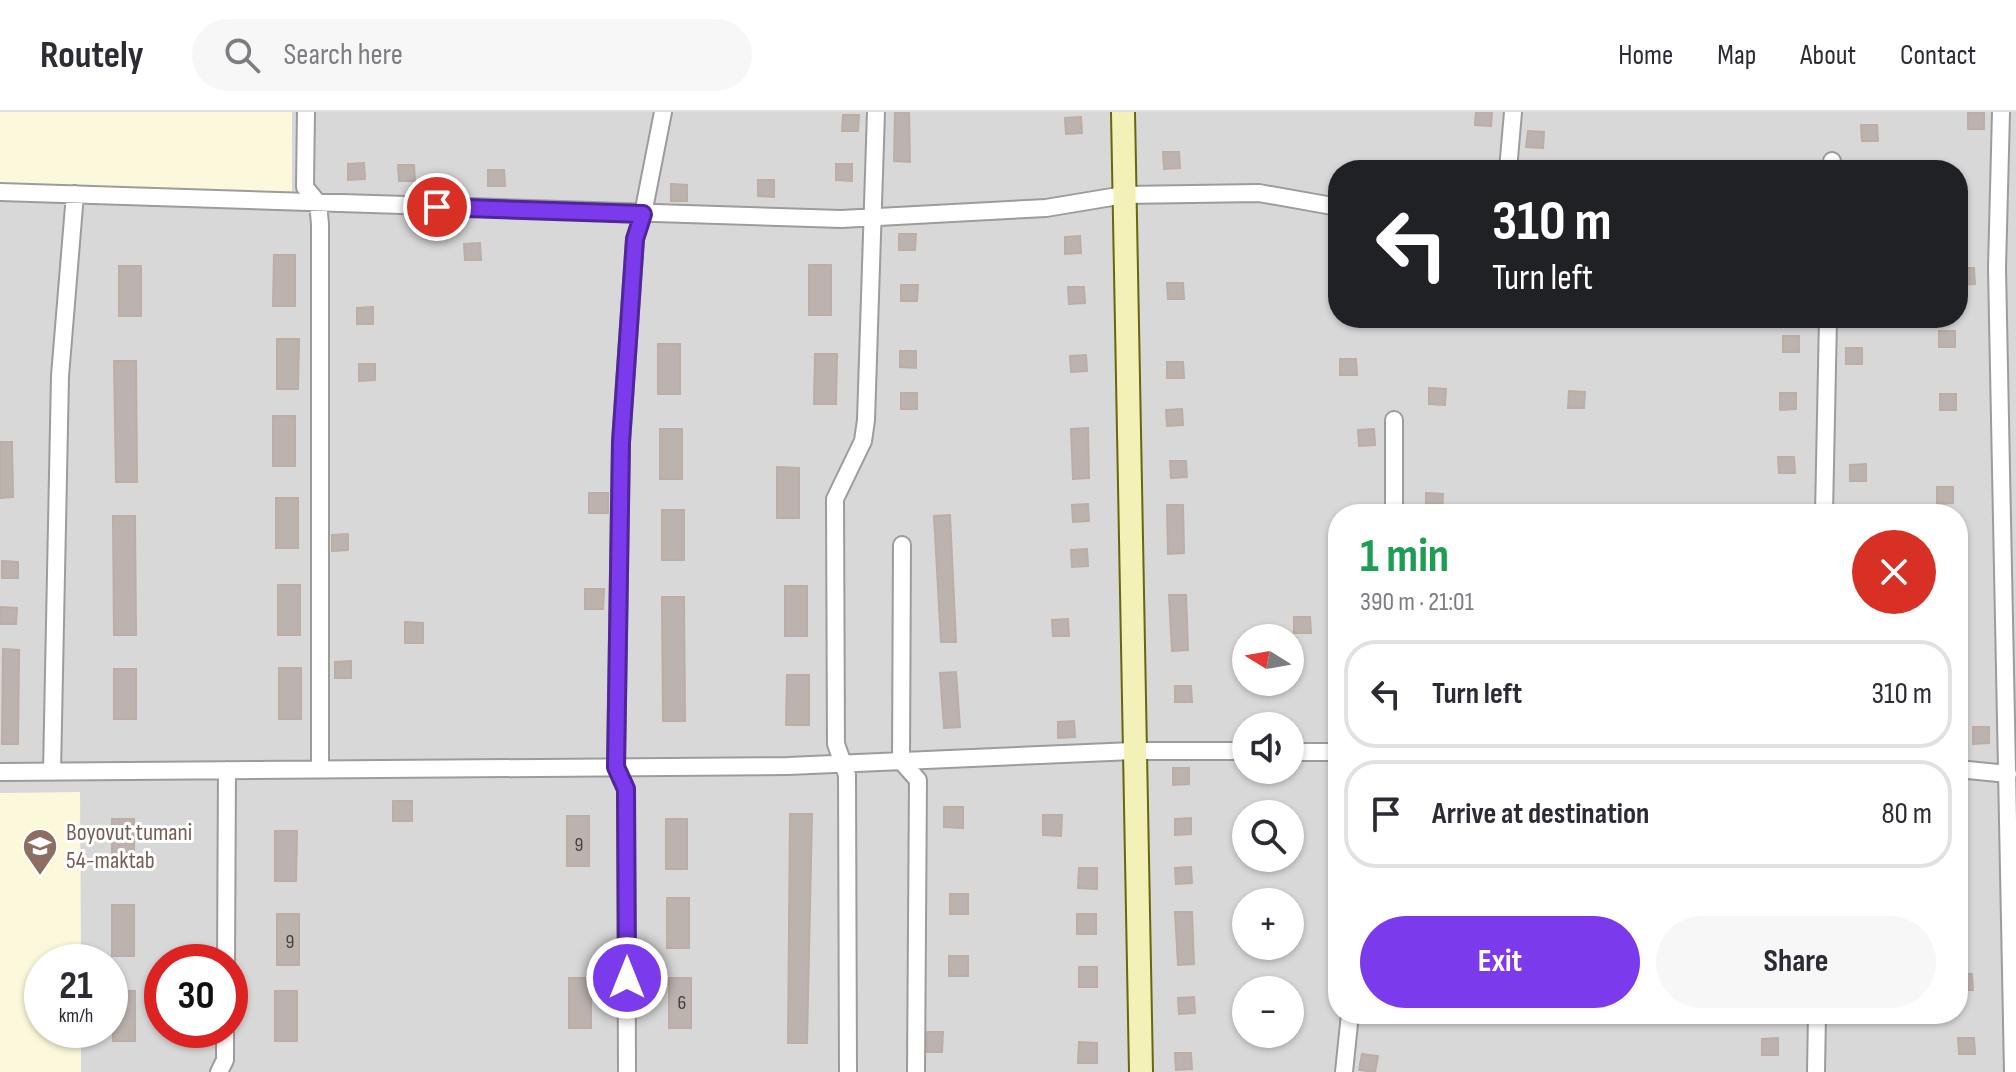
<!DOCTYPE html>
<meta charset="utf-8">
<style>
:root{--surface:#fff;--page:#f7f7f7;--text:#2b2b33;--muted:#7c7c81;--line:#e1e1e2;--accent:#7c3aed}
body{margin:0;font-family:"Sofia Sans Condensed",sans-serif;background:var(--page);color:var(--text);height:100vh;display:flex;flex-direction:column;font-size:30px;white-space:nowrap}
*{box-sizing:border-box;margin:0}
p{font-size:26px;color:var(--muted)}
.icon{flex:none;width:44px;height:44px;fill:none;stroke:currentColor;stroke-width:2;stroke-linecap:round;stroke-linejoin:round}
.map{position:relative;flex:1;overflow:hidden}
.panel{position:absolute;left:1328px;top:392px;width:640px;height:520px;display:flex;flex-direction:column;background:var(--surface);border-radius:32px;box-shadow:0 2px 6px #0004}
.panel>*{flex:none}
.banner{position:absolute;left:1328px;top:48px;width:640px;height:168px;border-radius:32px;box-shadow:0 2px 6px #0004;background:#202124;color:#fff;overflow:hidden}
.needle{width:52px;rotate:281deg}
.fabs{position:absolute;left:1232px;top:512px;display:grid;gap:16px}
.fabs a{display:grid;place-items:center;width:72px;height:72px;border-radius:50%;background:var(--surface);box-shadow:0 2px 6px #0004;font-size:40px}
.speed{position:absolute;left:24px;top:832px;display:flex;gap:16px;font-size:40px;font-weight:700;text-align:center}
.speed>*{display:grid;place-content:center;width:104px;height:104px;border-radius:50%;background:var(--surface);box-shadow:0 2px 6px #0004;line-height:1}
.speed small{font-size:20px;font-weight:400}
.speed .limit{border:12px solid #d22;background:#fff;color:#111}
.pin{position:absolute;display:grid;place-items:center;width:68px;height:68px;color:#fff;margin:-34px;border:4px solid #fff;border-radius:50%;box-shadow:0 2px 8px #0007}
.me{position:absolute;width:88px;margin:-44px;rotate:0deg;stroke-linejoin:round;filter:drop-shadow(0 0 6px #0008)}
.turn{display:flex;align-items:center;gap:28px;height:168px;padding:0 32px;font-size:36px}
.turn .icon{width:104px;height:104px;stroke-width:2.5}
.turn b{display:block;font-size:56px;line-height:68px}
.round{display:grid;place-items:center;flex:none;width:84px;height:84px;border-radius:42px;background:var(--page)}
.summary{display:flex;align-items:center;justify-content:space-between;height:136px;padding:0 32px}
h1{font-size:48px;font-weight:700;line-height:60px;color:#1e9e55}
.button{display:flex;gap:16px;margin-top:auto;padding:16px 32px}
.button a{flex:1;height:92px;border-radius:48px;background:var(--accent);color:#fff;font-size:32px;font-weight:700;line-height:92px;text-align:center}
.button a+a{background:var(--page);color:var(--text)}
ul{padding:0;list-style:none}
li{display:flex;align-items:center;gap:24px;height:108px;margin:0 16px 12px;padding:0 16px;border:4px solid var(--line);border-radius:32px}
li div{flex:1}
li b{display:block;font-size:30px}
li em{font-style:normal}
header{display:flex;align-items:center;gap:48px;box-sizing:border-box;height:112px;padding:0 40px;background:var(--surface);border-bottom:2px solid var(--line)}
header strong{font-size:38px}
nav{display:flex;gap:44px;margin-inline-start:auto;font-size:28px}
.search{width:560px;height:72px;background:var(--page);display:flex;align-items:center;gap:20px;box-sizing:border-box;padding:0 28px;border-radius:44px;color:var(--muted);font-size:30px}
.map>svg:first-child{display:block}
.residential{fill:#d9d8d8;fill-rule:evenodd}
.education{fill:#fcf8db}
.building{fill:#bcb3af;stroke:#bcada5;stroke-width:2}
.lines{fill:none;stroke-linecap:round;stroke-linejoin:round}
.street-casing{stroke:#9c9c9c;stroke-width:20}
.secondary-casing{stroke:#66670e;stroke-width:26}
.street{stroke:#fff;stroke-width:16}
.secondary{stroke:#f3f0b8;stroke-width:22}
.route-casing{stroke:#51269a;stroke-width:20}
.route{stroke:#7c3aed;stroke-width:14}
.labels{text-anchor:middle;stroke-width:6;stroke-linejoin:round;paint-order:stroke}
.number-label{font-size:20px;fill:#434140}
.education-label{font-size:24px;fill:#785e54;stroke:#fff;text-anchor:start}
</style>
<header>
<strong>Routely</strong>
<div class="search"><svg class="icon" aria-label="search" viewBox="0 0 24 24"><circle cx="10" cy="10" r="6"/><path d="M15 15l6 6"/></svg>Search here</div>
<nav><a>Home</a><a>Map</a><a>About</a><a>Contact</a></nav>
</header>
<div class="map">
<svg width="2016" height="960" viewBox="0 0 2016 960">
<rect width="100%" height="100%" fill="#ece7e1"/>
<path class="residential" d="M0,0H2016V960H0ZM1338,58H1958V206H1338ZM1338,402H1958V902H1338ZM1246,526H1290V570H1246ZM1246,614H1290V658H1246ZM1246,702H1290V746H1246ZM1246,790H1290V834H1246ZM42,850H110V918H42ZM162,850H230V918H162ZM1246,878H1290V922H1246Z"/>
<path class="education" d="M0,0H292V83L0,74Z
M80,680L81,850H42V918H81V960H0V681Z"/>
<path class="building" d="M895,0H909L910,50L894,49Z
M1476,0H1492L1491,14L1475,13Z
M1968,1H1984V17H1968Z
M843,3H859L858,19H842Z
M1081,5L1082,21L1066,22L1065,6Z
M1861,13H1877L1878,29H1862Z
M1528,19L1544,20L1543,36L1526,35Z
M1163,40H1179L1180,56L1164,57Z
M364,51L365,67L348,68V52Z
M836,52H852V69L836,68Z
M398,53H414L415,69H399Z
M488,58H504L505,74H488Z
M758,68H774V85L758,84Z
M671,72L687,73V89H671Z
M899,122H916L915,138H899Z
M1080,124L1081,141L1065,142V125Z
M480,131L481,148H465L464,132Z
M274,143H295V194H273Z
M809,153H831V203H809Z
M119,154H141V204H119Z
M1958,156H1974L1975,172L1958,173Z
M1167,171H1183L1184,187H1168Z
M901,173H918L917,189H901Z
M1068,175H1084L1085,191L1069,192Z
M373,195V212H357V196Z
M1939,219H1955V235H1939Z
M1783,224H1799V240H1783Z
M277,227H299L298,277H277Z
M658,232H680V282H658Z
M1846,236H1862V252H1846Z
M900,239H916V256L900,255Z
M815,242H837L836,292H814Z
M1086,243L1087,259L1071,260L1070,244Z
M1340,247H1356L1357,263H1340Z
M114,249H136L137,370H116Z
M1167,250H1183L1184,266H1167Z
M359,252H375V268L359,269Z
M1429,276L1446,277L1445,293L1429,292Z
M1569,279L1585,280L1584,296H1568Z
M901,281H917V297H901Z
M1780,281H1796V297L1780,298Z
M1940,282H1956V298H1940Z
M1182,297L1183,313L1167,314L1166,298Z
M273,304H295V354H273Z
M1088,316L1089,366L1073,367L1071,317Z
M660,317H682V367H660Z
M1374,317L1375,333L1359,334L1358,318Z
M0,330H12L13,385L0,386Z
M1778,345H1794L1795,361H1779Z
M1170,349H1186L1187,365L1171,366Z
M1866,352V369H1850V353Z
M777,355L799,356V406H777Z
M1937,375H1953V391L1937,392Z
M589,381H608V401H589Z
M1426,381L1443,382L1442,398L1426,397Z
M276,386H298V436H276Z
M1088,392L1089,409L1073,410L1072,393Z
M1167,393H1183L1184,441L1168,442Z
M662,398H684V448H662Z
M950,403L956,530H941L934,404Z
M113,404H135L136,523H114Z
M348,422V438L332,439V423Z
M1087,437L1088,454L1072,455L1071,438Z
M2,449L18,450V466H2Z
M278,473H300V523H278Z
M785,474H807V524H785Z
M585,477H604L603,497H585Z
M1169,483H1186L1188,538L1172,539Z
M662,485H684L685,609H663Z
M1,495L17,496L16,512H0Z
M1294,505H1310L1311,521H1294Z
M1068,507L1069,524H1053L1052,508Z
M405,510L423,511V531H405Z
M3,537L19,538L18,632H2Z
M351,549V566H335V550Z
M279,556H301V607H279Z
M114,557H136V607H114Z
M956,560L960,615L944,616L940,561Z
M787,563H809V613H786Z
M1175,574H1191L1192,590H1175Z
M1074,609L1075,625L1058,626V610Z
M1973,615H1989V631L1973,632Z
M1173,656H1189V672L1173,673Z
M393,689H412V709H393Z
M944,695H963V716L944,715Z
M790,702H812L807,931H788Z
M1043,703H1062L1061,724L1043,723Z
M567,704H589V754H567Z
M1191,706V722L1175,723V707Z
M112,707H134V757H112Z
M666,707H687V757H666Z
M275,719H297L296,769H275Z
M1191,755L1192,771L1176,772L1175,756Z
M1079,756H1097V777L1078,776Z
M950,782H968V802H950Z
M667,786H689V836H667Z
M112,793H134V844H112Z
M1175,800H1192L1194,852L1178,853Z
M277,802H299V853H277Z
M1077,802H1096V822H1077Z
M949,844H968V864H949Z
M1079,855H1097V875H1079Z
M1958,862H1972L1973,878H1958Z
M569,866H591V916H569Z
M669,866H691V916H669Z
M113,879H135V929H113Z
M275,879H297V929H275Z
M1194,885L1195,901L1179,902L1178,886Z
M927,920H943L942,940H927Z
M1778,926V943H1762V927Z
M1958,926H1974L1975,942H1959Z
M1079,930L1097,931V951H1078Z
M1175,941H1191L1192,957L1176,958Z
M1362,942L1378,944L1375,960L1359,958Z"/>
<g class="lines">
<g class="street-casing">
<path id="street" d="M306,0L305,75L318,91L320,112V656
M2001,0L1997,156L2013,960
M1508,58L1513,0
M1831,58L1832,49
M0,80L841,107L1046,96L1124,83L1259,81L1338,95
M1394,308V402
M1824,402L1828,206
M902,433L901,649L918,668L916,960
M1290,640H1338
M1958,657L2008,662
M0,660L788,654L1133,639H1246
M52,660L60,264L75,82
M226,850L227,658
M219,960L225,948V918
M627,960L626,677L616,655L621,330L635,127L643,102L663,0
M848,960L847,663L836,632L835,387L863,329L866,308L876,0
M1344,960L1350,902
M1816,960L1817,902"/>
</g>
<g class="secondary-casing">
<path id="secondary" d="M1123,0L1141,960"/>
</g>
<use href="#street" class="street"/>
<use href="#secondary" class="secondary"/>
</g>
<g class="lines">
<g class="route-casing">
<path id="route" d="M437,95L643,102L635,127L621,330L616,655L626,677L627,866"/>
</g>
<use href="#route" class="route"/>
</g>
<defs>
<g id="school-pin" transform="scale(1.8)"><path d="M0 17L-7.5 6A9.5 9.5 0 1 1 7.5 6Z" fill="#8d6e63" stroke="#fff"/><path d="M0-5L7-2L0 1L-7-2ZM-4 1L0 2.5L4 1V4Q0 6-4 4Z" fill="#fff"/></g>
</defs>
<g fill-rule="evenodd">
<use href="#school-pin" x="40" y="734"/>
</g>
<g class="labels">
<g class="number-label">
<text x="579" y="739">9</text>
<text x="290" y="836">9</text>
<text x="682" y="897">6</text>
</g>
<g class="education-label">
<text x="66" y="728">Boyovut tumani<tspan x="66" dy="28">54-maktab</tspan></text>
</g>
</g>
</svg>
<div class="fabs">
<a><svg class="needle" viewBox="-14 -14 28 28"><path d="M0-13l5 13h-10z" fill="#e53935"/><path d="M0 13l5-13h-10z" fill="#7c7c81"/></svg></a>
<a><svg class="icon" aria-label="sound" viewBox="0 0 24 24"><path d="M4 9h4l5-4v14l-5-4H4zM17 9q2 3 0 6"/></svg></a>
<a><svg class="icon" aria-label="search" viewBox="0 0 24 24"><circle cx="10" cy="10" r="6"/><path d="M15 15l6 6"/></svg></a>
<a>+</a>
<a>−</a>
</div>
<div class="speed"><div>21<small>km/h</small></div><div class="limit">30</div></div>
<div class="pin" style="left:437px;top:95px;background:#d93025"><svg class="icon" aria-label="arrive" viewBox="0 0 24 24"><path d="M6 21V4h12l-3 4 3 4H6"/></svg></div>
<svg class="me" style="left:627px;top:866px" viewBox="-20 -20 40 40"><circle r="17" fill="#7c3aed" stroke="#fff" stroke-width="3"/><path d="M0-11L8 9 0 5-8 9z" fill="#fff"/></svg>
<div class="banner">
<div class="turn"><svg class="icon" aria-label="left" viewBox="0 0 24 24"><path d="M17 20v-9H6M10 6l-5 5 5 5"/></svg><div><b>310 m</b>Turn left</div></div>
</div>
<section class="panel">
<div class="summary"><div><h1>1 min</h1><p>390 m · 21:01</p></div><a class="round" style="background:#d93025;color:#fff"><svg class="icon" aria-label="close" viewBox="0 0 24 24"><path d="M6 6l12 12M18 6L6 18"/></svg></a></div>
<ul>
<li><svg class="icon" aria-label="left" viewBox="0 0 24 24"><path d="M17 20v-9H6M10 6l-5 5 5 5"/></svg><div><b>Turn left</b></div><em>310 m</em></li>
<li><svg class="icon" aria-label="arrive" viewBox="0 0 24 24"><path d="M6 21V4h12l-3 4 3 4H6"/></svg><div><b>Arrive at destination</b></div><em>80 m</em></li>
</ul>
<div class="button"><a>Exit</a><a>Share</a></div>
</section>
</div>
